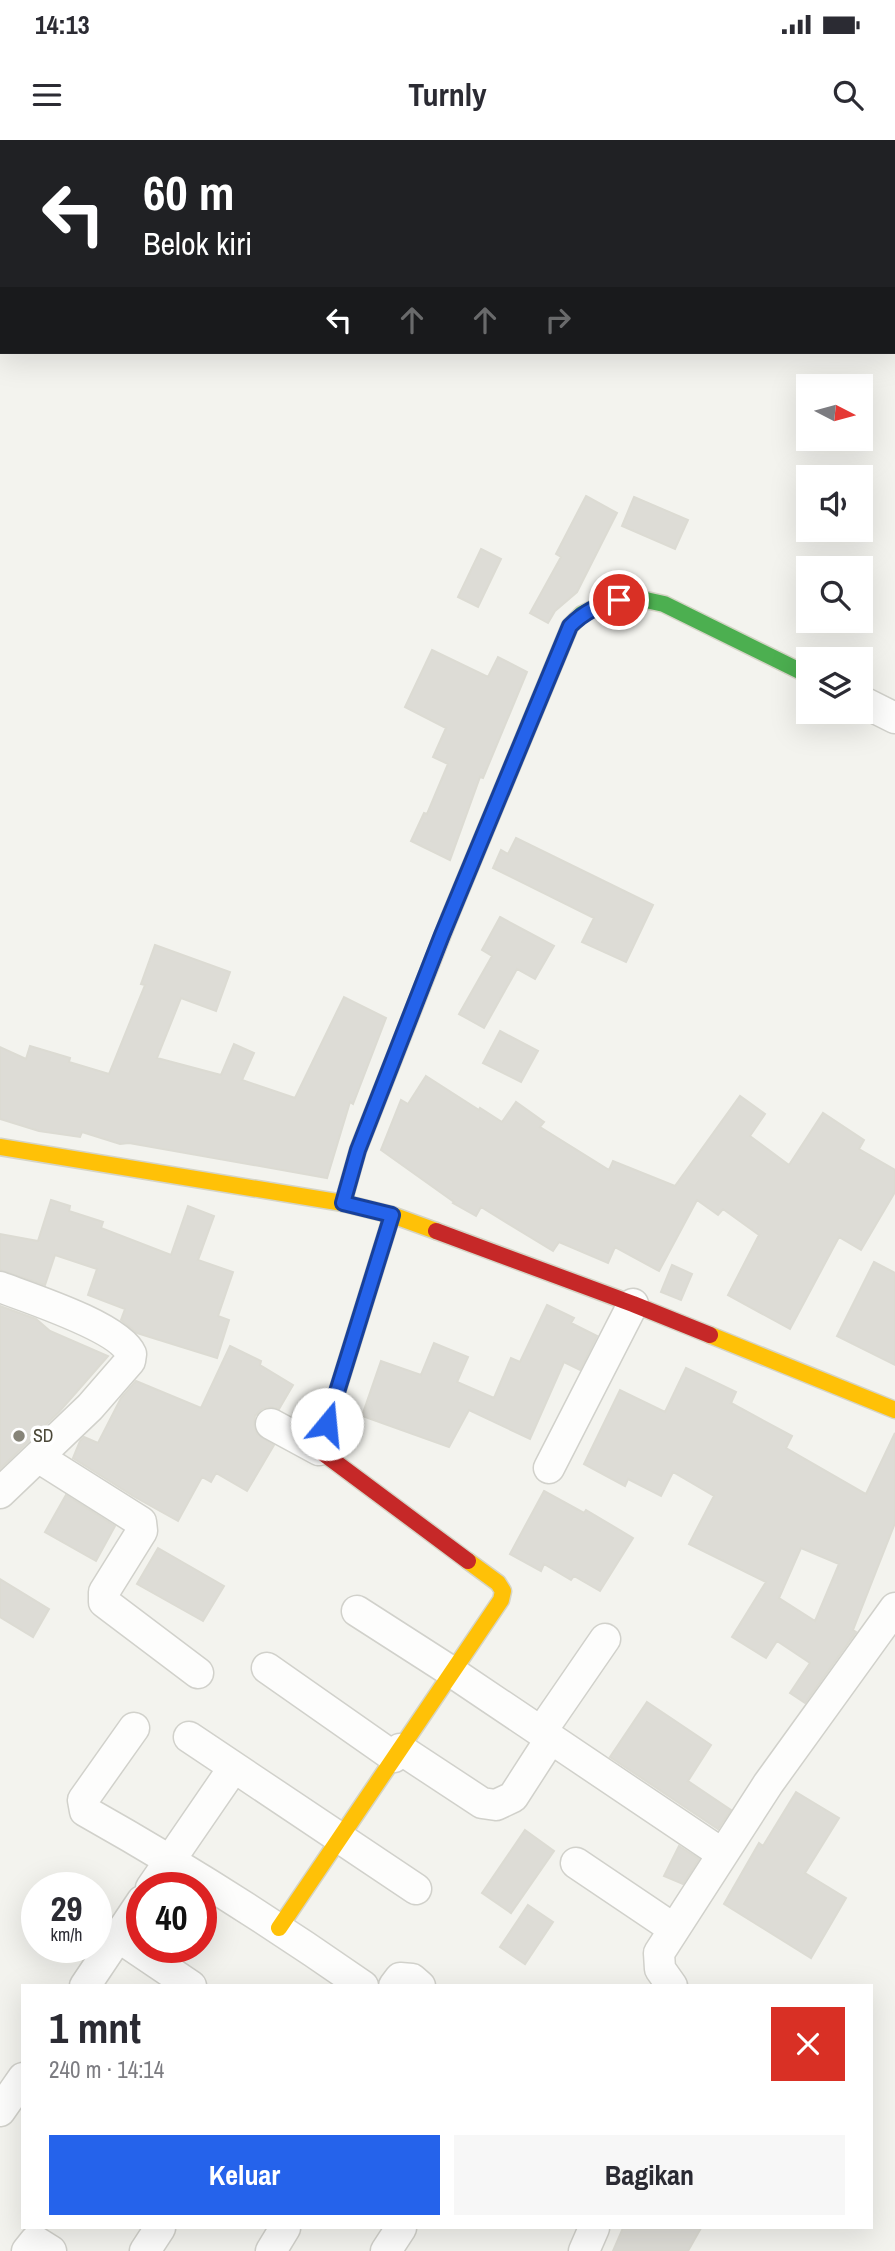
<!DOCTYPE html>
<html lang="id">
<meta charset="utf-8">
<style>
:root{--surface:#fff;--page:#f7f7f7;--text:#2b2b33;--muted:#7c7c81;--accent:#2563eb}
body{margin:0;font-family:"Archivo Narrow",sans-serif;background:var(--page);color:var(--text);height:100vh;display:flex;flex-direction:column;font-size:26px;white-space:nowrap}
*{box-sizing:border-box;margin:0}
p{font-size:23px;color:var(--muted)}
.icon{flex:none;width:38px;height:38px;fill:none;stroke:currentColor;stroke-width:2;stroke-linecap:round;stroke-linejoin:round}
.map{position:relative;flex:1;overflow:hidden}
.sheet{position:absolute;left:21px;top:1844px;width:852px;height:245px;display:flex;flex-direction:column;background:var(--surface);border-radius:0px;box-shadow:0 7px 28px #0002}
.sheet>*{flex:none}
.banner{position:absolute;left:0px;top:0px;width:896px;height:214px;box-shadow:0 7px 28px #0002;background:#202124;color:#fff;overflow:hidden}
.needle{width:46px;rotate:96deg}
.buttons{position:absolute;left:796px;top:234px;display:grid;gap:14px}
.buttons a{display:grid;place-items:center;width:77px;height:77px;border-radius:0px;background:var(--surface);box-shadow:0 7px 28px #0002;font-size:35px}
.speed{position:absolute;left:21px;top:1732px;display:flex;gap:14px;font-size:35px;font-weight:700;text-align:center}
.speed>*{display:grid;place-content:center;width:91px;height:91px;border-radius:50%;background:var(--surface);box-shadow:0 7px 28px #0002;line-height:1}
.speed small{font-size:18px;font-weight:400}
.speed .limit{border:10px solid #d22;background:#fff;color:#111}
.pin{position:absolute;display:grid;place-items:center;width:60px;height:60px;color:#fff;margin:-30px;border:4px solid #fff;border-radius:50%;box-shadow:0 2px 7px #0007}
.me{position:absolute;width:77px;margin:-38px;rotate:17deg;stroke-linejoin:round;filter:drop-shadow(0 0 5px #0008)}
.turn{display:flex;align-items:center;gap:24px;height:147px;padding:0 28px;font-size:32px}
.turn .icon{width:91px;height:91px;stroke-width:2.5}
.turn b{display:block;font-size:49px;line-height:60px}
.lanes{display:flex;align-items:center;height:66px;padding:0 28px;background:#0003;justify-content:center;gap:35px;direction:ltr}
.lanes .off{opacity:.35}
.round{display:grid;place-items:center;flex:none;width:74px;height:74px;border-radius:0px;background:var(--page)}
.head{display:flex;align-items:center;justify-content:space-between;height:119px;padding:0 28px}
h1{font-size:42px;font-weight:800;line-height:52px}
.action{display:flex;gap:14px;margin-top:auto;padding:14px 28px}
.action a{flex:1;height:80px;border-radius:0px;background:var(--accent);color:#fff;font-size:28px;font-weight:800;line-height:80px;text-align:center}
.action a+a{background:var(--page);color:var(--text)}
.status{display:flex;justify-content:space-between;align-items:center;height:49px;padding:0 35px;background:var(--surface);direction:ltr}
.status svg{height:19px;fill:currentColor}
header{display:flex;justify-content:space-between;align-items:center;height:91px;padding:0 28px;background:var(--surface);font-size:32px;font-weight:800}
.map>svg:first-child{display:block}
.building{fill:#dddcd6;stroke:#dcdbd3;stroke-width:2;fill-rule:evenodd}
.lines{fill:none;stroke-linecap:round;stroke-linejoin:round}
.street-casing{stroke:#d1d1cb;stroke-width:33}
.fast-casing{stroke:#d5d4c6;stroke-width:19}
.slow-casing{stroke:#d5d4c6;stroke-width:19}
.jam-casing{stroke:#d5d4c6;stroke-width:19}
.street{stroke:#fdfdfc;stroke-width:30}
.fast{stroke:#4caf50;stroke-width:16}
.slow{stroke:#ffc107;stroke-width:16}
.jam{stroke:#c62828;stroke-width:16}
.route-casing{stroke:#184099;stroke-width:18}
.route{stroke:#2563eb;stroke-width:12}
.poi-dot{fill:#868478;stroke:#fff;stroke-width:2.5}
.labels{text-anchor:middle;stroke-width:7;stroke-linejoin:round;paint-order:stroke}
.poi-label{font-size:18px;fill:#4b4838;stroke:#fff;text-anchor:start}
</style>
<div class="status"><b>14:13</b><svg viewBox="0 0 49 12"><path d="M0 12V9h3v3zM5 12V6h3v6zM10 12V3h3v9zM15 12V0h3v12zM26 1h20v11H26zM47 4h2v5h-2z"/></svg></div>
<header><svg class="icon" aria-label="menu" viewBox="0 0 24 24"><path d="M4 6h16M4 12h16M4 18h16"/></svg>Turnly<svg class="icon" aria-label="search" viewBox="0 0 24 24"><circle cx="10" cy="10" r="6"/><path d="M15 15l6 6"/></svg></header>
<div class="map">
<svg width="895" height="2111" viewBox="0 0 895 2111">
<rect width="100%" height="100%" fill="#f3f3ee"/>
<path class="building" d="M586,356L617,373L577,452L555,471L548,483L530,473L561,417L556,414Z
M634,357L688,380L675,409L622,386Z
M481,409L501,419L478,467L458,457Z
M432,510L488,537L498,517L527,532L483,638L480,637L450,720L411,701L424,673L427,674L448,624L433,617L446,588L405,567Z
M516,698L653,765L626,822L582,802L594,778L493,728L501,710L508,714Z
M500,777L554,806L535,839L517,829L484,888L459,874L492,816L482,810Z
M155,805L230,832L216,871L181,858L157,918L221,935L234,904L254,913L242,940L295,958L344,857L386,878L353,964L350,962L327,1038L129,1003L120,1004L82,992L80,997L39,991L0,979V907L26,919L30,906L70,918L69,922L109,934L145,845L141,844Z
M500,891L538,911L521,942L483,923Z
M426,936L479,970L480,968L502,982L516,962L544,982L540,987L609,1030L613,1021L675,1046L740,956L765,974L750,996L789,1025L823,973L864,1000L859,1009L895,1030V1052L861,1110L839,1097L790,1189L728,1155L759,1095L723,1069L718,1075L697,1060L659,1131L615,1107L608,1123L559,1102L553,1111L481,1067L476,1076L453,1063L454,1062L381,1010L401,960L408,964Z
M51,1060L70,1066L69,1071L103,1082L101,1088L171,1115L188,1066L214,1076L198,1120L233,1132L218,1176L229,1180L217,1218L137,1193L121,1180L125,1169L88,1155L97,1129L55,1115L45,1145L0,1130V1094L38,1101Z
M874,1122L895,1133V1225L837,1196Z
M672,1125L692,1134L681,1160L661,1152Z
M547,1165L574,1178L571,1183L597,1196L580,1230L564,1222L530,1299L469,1270L449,1307L362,1276L381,1221L421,1235L434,1203L468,1217L457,1242L494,1258L511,1218L520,1222Z
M0,1166L36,1179L50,1191L108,1216L59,1272L0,1329Z
M230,1206L261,1221L260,1225L293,1245L279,1269L271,1267L262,1269L255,1276L254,1285L257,1294L274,1305L247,1351L216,1333L211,1342L202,1337L178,1381L133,1356L73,1318L80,1301L84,1297L98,1303L121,1258L136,1241L201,1268Z
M686,1228L736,1252L731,1263L792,1296L786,1308L866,1354L895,1293V1383L853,1490L856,1492L805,1563L790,1553L810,1523L777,1501L766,1518L732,1497L766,1442L689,1404L714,1356L673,1332L661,1356L628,1339L625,1346L584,1324L620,1250L665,1272ZM801,1408L839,1424L815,1481L779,1458Z
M544,1351L584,1373L586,1370L633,1398L600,1451L574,1436L571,1440L544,1424L541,1431L510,1414Z
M66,1355L115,1386L96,1421L45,1392Z
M158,1408L224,1446L203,1481L137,1444Z
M0,1439L49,1469L33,1497L0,1477Z
M647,1562L711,1605L688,1641L731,1670L718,1689L610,1617Z
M796,1652L839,1678L805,1733L846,1758L811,1818L724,1764L759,1703L763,1706Z
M525,1690L554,1711L511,1773L482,1753Z
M679,1706L699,1719L683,1744L664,1736Z
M528,1765L553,1782L525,1824L500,1807Z
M623,2088H701L688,2111H613Z"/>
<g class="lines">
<g class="street-casing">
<path id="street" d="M861,561L895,578
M0,1147C29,1158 120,1187 131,1214L130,1221L90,1267L0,1353
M271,1284L319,1310
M38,1317L141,1382L142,1391L104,1452V1462L198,1533
M549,1328L633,1164
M357,1471L452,1532L721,1713
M267,1528L394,1617
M134,1588L83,1660L85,1671C181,1725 273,1783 363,1846
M541,1592L605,1499
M189,1597L416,1749
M400,1609L482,1663L496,1665L513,1657L551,1598
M576,1723L674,1789
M151,1748L234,1627
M117,1796L191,1846
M85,1846L142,1761
M394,1846L400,1838L412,1839L420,1846
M672,1846L660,1829L659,1813L768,1644L895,1468
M0,1971L23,1938
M27,2111L35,2101L51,2111
M145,2111L160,2088
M271,2111L285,2088
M386,2111L401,2088
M584,2111L594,2088"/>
</g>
<g class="fast-casing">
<path id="fast" d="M450,776L570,486L582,474L605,463L632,457L664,464L808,535"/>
</g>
<g class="slow-casing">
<path id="slow" d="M0,1007L343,1063L392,1075L436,1091
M710,1195L895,1270
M279,1788L501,1460L503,1451L498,1443L468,1421"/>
</g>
<g class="jam-casing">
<path id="jam" d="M343,1063L358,1010L450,776
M392,1075L319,1310L468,1421
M436,1091L633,1164L710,1195"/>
</g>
<use href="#street" class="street"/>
<use href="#fast" class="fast"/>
<use href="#slow" class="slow"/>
<use href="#jam" class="jam"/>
</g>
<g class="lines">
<g class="route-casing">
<path id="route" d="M327,1284L392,1075L343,1063L358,1010L442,795L570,486C584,472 599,464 619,460"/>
</g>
<use href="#route" class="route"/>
</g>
<circle class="poi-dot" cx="19" cy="1296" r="7"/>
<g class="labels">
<g class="poi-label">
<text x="33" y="1302">SD</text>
</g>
</g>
</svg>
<div class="buttons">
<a><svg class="needle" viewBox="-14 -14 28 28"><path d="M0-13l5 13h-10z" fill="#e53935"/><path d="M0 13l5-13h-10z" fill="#7c7c81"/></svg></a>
<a><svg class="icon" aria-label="sound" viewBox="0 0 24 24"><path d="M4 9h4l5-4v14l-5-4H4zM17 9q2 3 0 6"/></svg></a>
<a><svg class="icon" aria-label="search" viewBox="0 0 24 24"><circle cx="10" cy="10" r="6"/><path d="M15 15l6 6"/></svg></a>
<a><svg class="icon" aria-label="layers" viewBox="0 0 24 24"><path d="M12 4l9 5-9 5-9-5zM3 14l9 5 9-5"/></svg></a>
</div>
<div class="speed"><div>29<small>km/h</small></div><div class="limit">40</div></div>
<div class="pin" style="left:619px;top:460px;background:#d93025"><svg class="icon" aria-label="arrive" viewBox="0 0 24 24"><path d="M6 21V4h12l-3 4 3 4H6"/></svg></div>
<svg class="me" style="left:327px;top:1284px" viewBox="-20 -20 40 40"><circle r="19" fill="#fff"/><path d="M0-13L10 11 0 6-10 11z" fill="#2563eb"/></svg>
<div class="banner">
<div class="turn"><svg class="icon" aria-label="left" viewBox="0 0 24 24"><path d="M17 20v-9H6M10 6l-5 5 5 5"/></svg><div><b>60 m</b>Belok kiri</div></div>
<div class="lanes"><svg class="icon" aria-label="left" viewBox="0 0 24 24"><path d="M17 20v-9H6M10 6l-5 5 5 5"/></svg><svg class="icon off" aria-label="ahead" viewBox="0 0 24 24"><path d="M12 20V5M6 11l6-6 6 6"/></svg><svg class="icon off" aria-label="ahead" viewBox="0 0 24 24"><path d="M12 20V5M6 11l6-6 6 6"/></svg><svg class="icon off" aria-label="right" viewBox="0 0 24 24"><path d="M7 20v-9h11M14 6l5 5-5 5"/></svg></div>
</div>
<section class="sheet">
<div class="head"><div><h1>1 mnt</h1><p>240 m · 14:14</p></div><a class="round" style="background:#d93025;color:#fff"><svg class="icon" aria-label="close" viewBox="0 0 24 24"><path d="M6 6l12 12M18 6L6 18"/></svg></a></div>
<div class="action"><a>Keluar</a><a>Bagikan</a></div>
</section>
</div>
